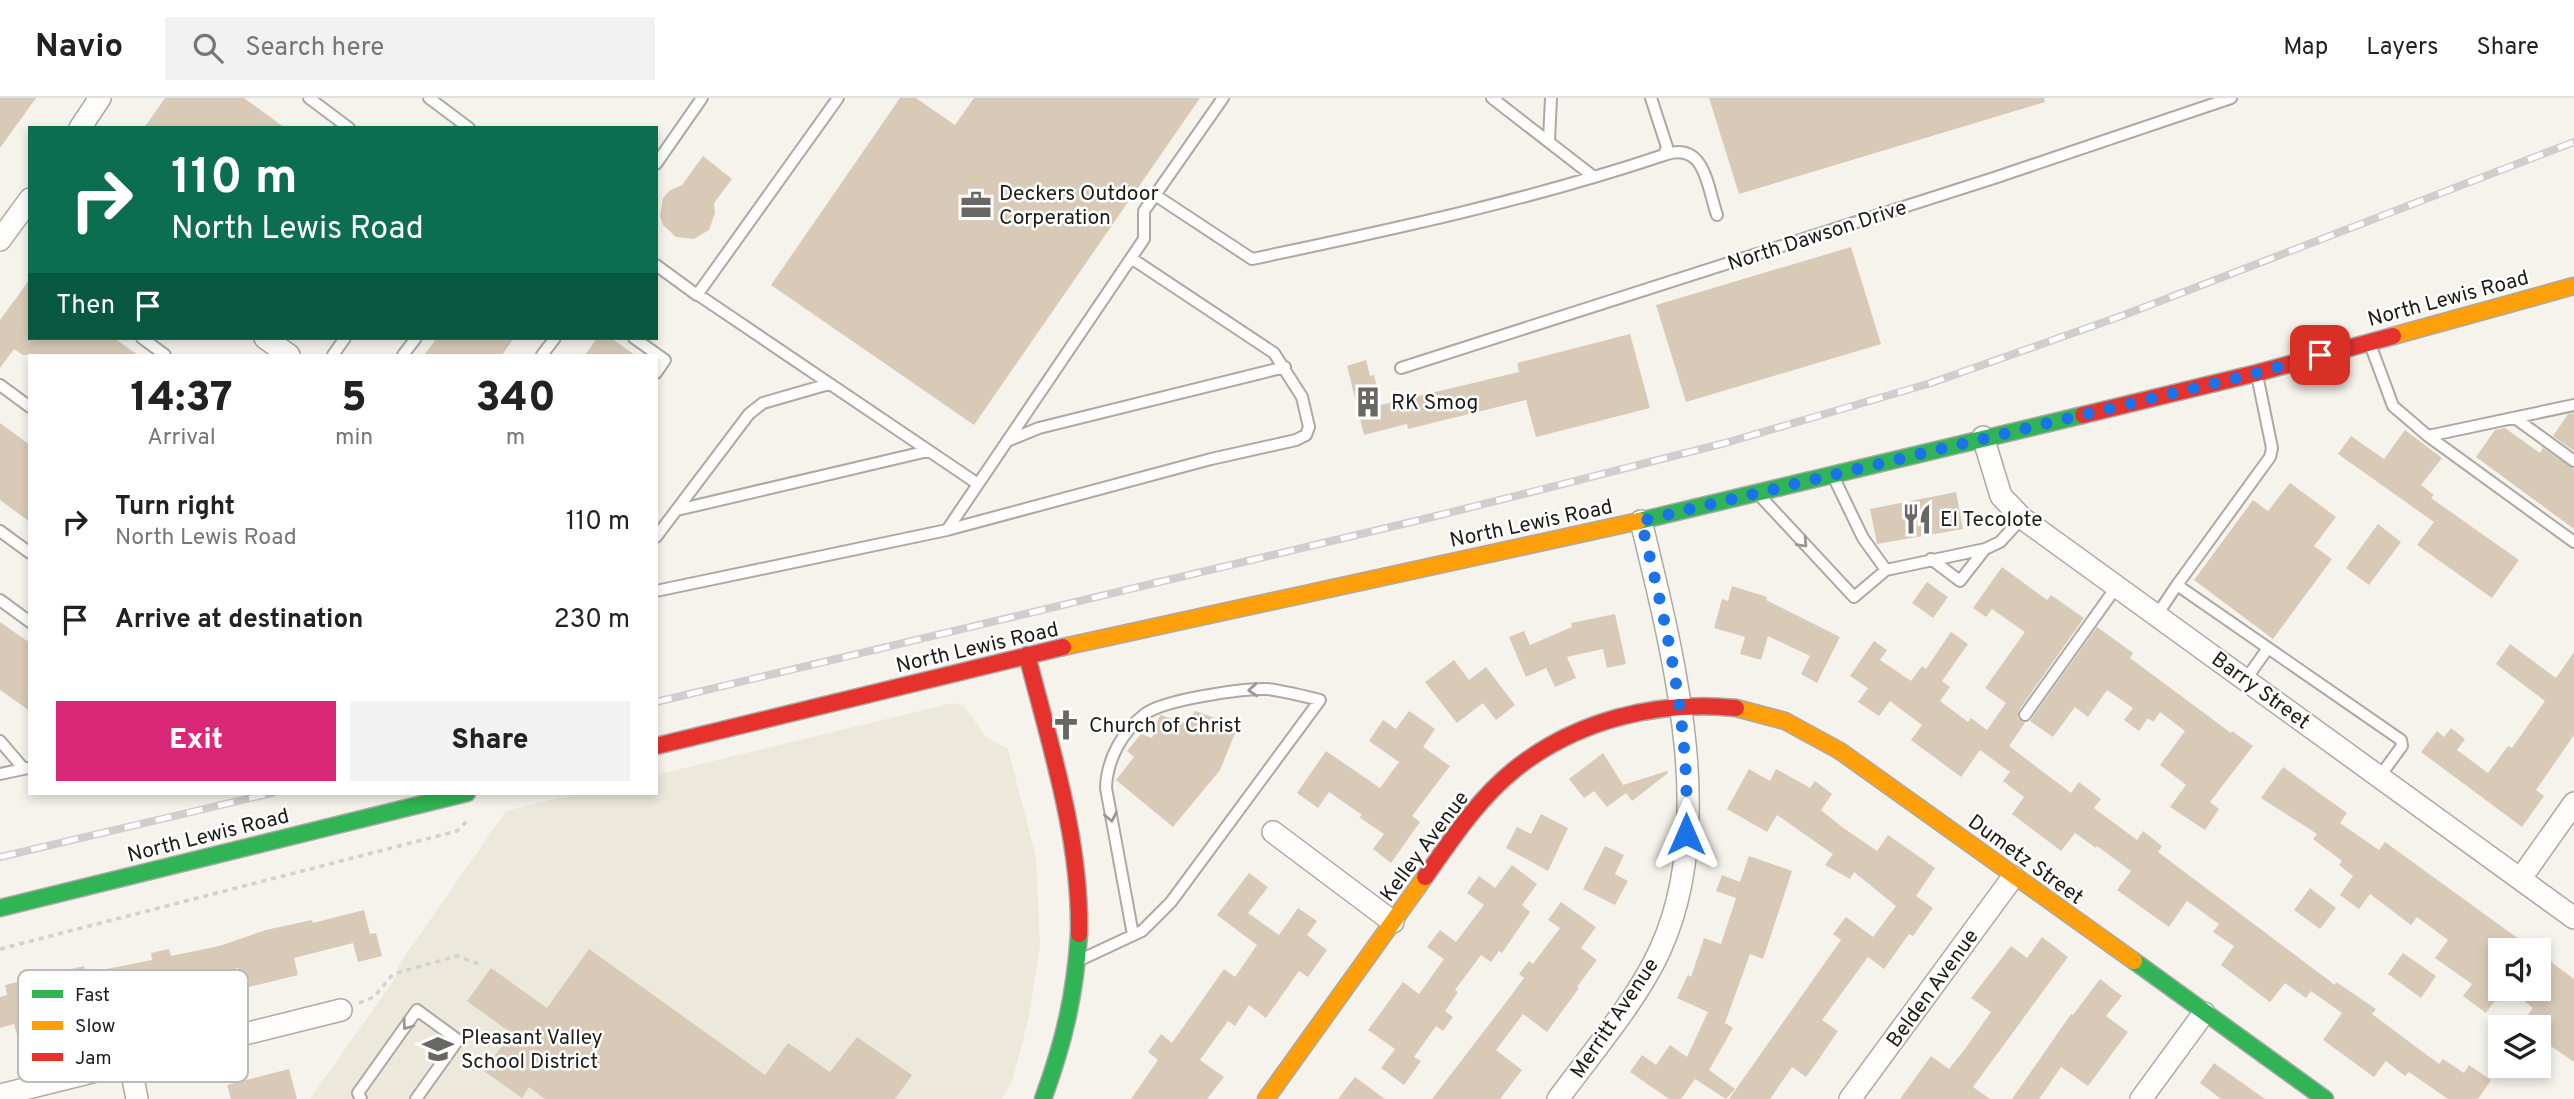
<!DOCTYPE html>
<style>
:root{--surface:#fff;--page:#f2f2f2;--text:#222;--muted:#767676;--line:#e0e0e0;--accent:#db2777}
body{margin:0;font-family:Overpass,sans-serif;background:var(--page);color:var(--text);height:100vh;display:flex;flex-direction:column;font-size:26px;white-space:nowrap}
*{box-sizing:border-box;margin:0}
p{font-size:23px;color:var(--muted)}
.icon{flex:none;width:38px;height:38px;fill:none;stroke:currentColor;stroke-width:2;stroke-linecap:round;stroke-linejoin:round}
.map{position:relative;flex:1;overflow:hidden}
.side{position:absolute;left:28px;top:256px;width:630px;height:441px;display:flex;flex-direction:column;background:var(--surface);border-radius:0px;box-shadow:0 4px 10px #0003}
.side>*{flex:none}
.banner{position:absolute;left:28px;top:28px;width:630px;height:214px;border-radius:0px;box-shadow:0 4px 10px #0003;background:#0b6e4f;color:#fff;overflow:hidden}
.controls{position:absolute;left:2488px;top:840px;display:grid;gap:14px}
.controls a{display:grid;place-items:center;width:63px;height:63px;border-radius:0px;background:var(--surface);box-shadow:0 4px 10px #0003;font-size:35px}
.pin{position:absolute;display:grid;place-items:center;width:60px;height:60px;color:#fff;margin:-30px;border-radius:14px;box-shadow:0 4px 10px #0006}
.me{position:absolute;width:77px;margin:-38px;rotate:0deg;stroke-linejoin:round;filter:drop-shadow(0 0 5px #0008)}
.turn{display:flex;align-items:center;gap:24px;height:147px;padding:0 28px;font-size:32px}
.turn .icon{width:91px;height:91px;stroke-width:2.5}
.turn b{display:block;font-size:49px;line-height:60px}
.then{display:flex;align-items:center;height:66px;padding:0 28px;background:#0003;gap:14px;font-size:26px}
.eta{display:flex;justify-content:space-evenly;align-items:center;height:119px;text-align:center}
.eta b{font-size:42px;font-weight:800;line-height:49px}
.action{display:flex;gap:14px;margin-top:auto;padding:14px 28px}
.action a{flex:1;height:80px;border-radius:0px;background:var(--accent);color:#fff;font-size:28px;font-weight:800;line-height:80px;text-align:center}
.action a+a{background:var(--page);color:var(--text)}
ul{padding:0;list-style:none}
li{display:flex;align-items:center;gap:21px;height:98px;padding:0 28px}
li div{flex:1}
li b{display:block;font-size:26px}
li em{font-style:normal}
header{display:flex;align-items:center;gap:42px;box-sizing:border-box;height:98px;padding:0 35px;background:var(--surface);border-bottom:2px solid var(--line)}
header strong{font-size:33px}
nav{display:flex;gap:38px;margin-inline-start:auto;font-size:24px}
.search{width:490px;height:63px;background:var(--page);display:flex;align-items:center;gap:18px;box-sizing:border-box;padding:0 24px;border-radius:0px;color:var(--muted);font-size:26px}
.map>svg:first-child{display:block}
.built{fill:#ece8db}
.building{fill:#d9cab8}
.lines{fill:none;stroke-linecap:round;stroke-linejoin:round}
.lane-casing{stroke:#aba9a3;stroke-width:14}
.street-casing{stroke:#aba9a3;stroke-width:24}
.fast-casing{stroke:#aba9a3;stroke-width:19}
.slow-casing{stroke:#aba9a3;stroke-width:19}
.jam-casing{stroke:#aba9a3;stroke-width:19}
.path{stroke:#d2d1cf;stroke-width:3.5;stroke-dasharray:5 5;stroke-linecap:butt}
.lane{stroke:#fefdfc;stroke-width:10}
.street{stroke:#fefdfc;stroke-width:21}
.fast{stroke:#30b455;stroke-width:16}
.slow{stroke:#ff9f0a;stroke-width:16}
.jam{stroke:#e5322d;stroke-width:16}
.rail-casing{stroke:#cfcecc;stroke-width:8}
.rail{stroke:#fff;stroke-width:5;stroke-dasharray:16;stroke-linecap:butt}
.oneway{stroke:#999895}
.route{stroke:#1a73e8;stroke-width:12;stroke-dasharray:0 21.6}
.labels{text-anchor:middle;stroke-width:5;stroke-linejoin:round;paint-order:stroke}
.poi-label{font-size:21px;fill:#1d1c17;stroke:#fff;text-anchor:start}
.street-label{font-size:21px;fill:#1d1c17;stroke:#fff}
.key{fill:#fff;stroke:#bbbbb9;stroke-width:2}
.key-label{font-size:19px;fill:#1d1c17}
</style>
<header>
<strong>Navio</strong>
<div class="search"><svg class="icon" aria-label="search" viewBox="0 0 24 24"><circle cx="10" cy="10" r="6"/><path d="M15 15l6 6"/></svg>Search here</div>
<nav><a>Map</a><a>Layers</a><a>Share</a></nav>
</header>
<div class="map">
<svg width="2574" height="1001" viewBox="0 0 2574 1001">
<rect width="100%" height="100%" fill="#f6f3ec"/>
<path class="built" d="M953,605L964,608L986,639L1008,651L1036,759L1040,848L1029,919L1013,980L1002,1001H310L396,879L398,868L506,713L581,695H656V677Z"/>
<path class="building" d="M0,0H36L0,50Z
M165,0H244L285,30H144Z
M900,0H916L955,27L974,0H1200L974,327L771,187Z
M1709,0H2044L2045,4L1739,96Z
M703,58L732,81L714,105L715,115L709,132L694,141L676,139L663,127L660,118L663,100L669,93L682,87Z
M1851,149L1881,246L1686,304L1656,207Z
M30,181V240H114L138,257H23L14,251L0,270V222Z
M1630,236L1650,310L1536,339L1526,302L1408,331L1407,326L1364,337L1347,268L1366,262L1370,278L1374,277L1381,307L1519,274L1517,265Z
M437,240H514L502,257H424Z
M597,240H611L635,257H585Z
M2574,315V353L2553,338L2568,316Z
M0,325L30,347V424L0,402Z
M2505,330L2540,355L2543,350L2574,371V431L2476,359L2495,332Z
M2405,332L2442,360L2421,387L2434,397L2431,400L2519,462L2492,500L2417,447L2434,424L2338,356L2351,338L2384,361Z
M2290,385L2336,419L2314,448L2332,461L2273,541L2194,482L2253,402L2268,413Z
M1956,394L1963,431L1877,446L1870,411Z
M2378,426L2401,444L2369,487L2346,470Z
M2002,469L2047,502L2051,497L2084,520L2019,612L2018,621L2025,625L2009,648L2071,695L2079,684L2101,701L2094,710L2137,742L2143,733L2162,748L2158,754L2335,887L2336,884L2376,911L2372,916L2439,966L2443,961L2464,975L2469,967L2491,982L2478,1001H2448L2409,974L2405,978L2386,963L2374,979L2323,942L2342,915L2311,893L2306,900L2285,885L2270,904L2221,867L2234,848L2213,834L2219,826L2187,803L2169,829L2117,792L2131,773L2097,748L2096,750L2075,735L2061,753L2012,716L2024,699L2003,683L2010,674L1980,652L1961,679L1911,642L1922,627L1890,603L1879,618L1858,604L1868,590L1850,578L1874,543L1887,552L1880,562L1911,583L1922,568L1926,571L1951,534L1968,546L1942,583L1950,589L1940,603L1968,624L1971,620L1987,632L2006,605L1985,590L2025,534L1992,511L1986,519L1973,510Z
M1927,484L1948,499L1933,520L1912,505Z
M1732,488L1767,499L1766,502L1840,539L1817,585L1801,576L1810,558L1768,538L1761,562L1740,556L1745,539L1714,530L1722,501L1728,503Z
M1615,516L1626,566L1607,570L1603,551L1567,559L1576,580L1555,589L1546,570L1526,579L1509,539L1524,533L1530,547L1572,529L1571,525Z
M0,524L30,545V613L0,592Z
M2097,529L2133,555L2130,560L2231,635L2232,633L2253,648L2210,704L2219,711L2205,732L2170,709L2186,687L2160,667L2185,633L2160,614L2153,624L2148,620L2139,633L2124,622L2133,610L2107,592L2088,619L2075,609L2053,639L2030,623Z
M2510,546L2556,580L2574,554V637L2536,692L2544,698L2522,729L2421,654L2437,633L2444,639L2451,630L2465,641L2457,652L2488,675L2508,648L2512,650L2545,603L2496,566Z
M1454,562L1469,582L1486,569L1515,607L1496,622L1483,605L1457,625L1425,584Z
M1195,613L1238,628L1220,672L1173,729L1116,682L1134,659L1127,653L1141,636L1152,640L1160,617L1186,625Z
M1409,613L1435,631L1423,649L1450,668L1412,718L1420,724L1391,765L1373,751L1384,736L1359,719L1362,717L1329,694L1318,710L1297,695L1326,653L1380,690L1399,664L1369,643L1383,622L1396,631Z
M1603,655L1623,687L1667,673L1668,675L1632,703L1626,695L1607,709L1594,693L1584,700L1569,681Z
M2283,669L2347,715L2340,725L2379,752L2385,744L2534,852H2501V894L2486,915L2463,898L2472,886L2435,860L2448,842L2417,819L2411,827L2370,796L2359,811L2340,797L2353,778L2339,767L2342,763L2313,741L2317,736L2261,700Z
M1749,671L1770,683L1776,671L1810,690L1815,683L1832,696L1821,712L1842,729L1877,753L1888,737L1935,770L1916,798L1933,810L1913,838L1909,836L1884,871L1868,859L1822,922L1838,933L1819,961L1806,979L1792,969L1770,1001H1729L1841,842L1833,836L1846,819L1873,839L1896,808L1854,774L1850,781L1825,767L1833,756L1777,717L1767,734L1727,711Z
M1541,716L1568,730L1548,773L1506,750L1517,729L1531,736Z
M1605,748L1624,757L1615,776L1628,783L1615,807L1583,791Z
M1749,758L1792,773L1763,861L1750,856L1725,925L1733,930L1709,972L1735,991L1726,1001L1695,981L1681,1001H1669L1630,974L1642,957L1656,967L1670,947L1687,959L1708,914L1677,900L1688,877L1691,879L1704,840L1721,846L1736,800L1716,793L1722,777L1740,784Z
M1512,767L1537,786L1522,807L1530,814L1502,855L1499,853L1491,864L1481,857L1455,892L1458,894L1445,913L1453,919L1443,933L1436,928L1414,959L1421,963L1404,987L1381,970L1395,951L1368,932L1403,884L1419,896L1444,861L1427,849L1440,832L1456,844L1484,807L1467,795L1479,778L1495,790Z
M1249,775L1268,789L1248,815L1279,837L1298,810L1317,823L1307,837L1327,852L1308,879L1299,873L1266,920L1249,907L1235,928L1228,923L1200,962L1224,979L1207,1001H1131L1158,962L1148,954L1161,936L1172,945L1224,871L1235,879L1257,847L1217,817Z
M2310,790L2336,810L2320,831L2294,812Z
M1561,804L1596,829L1581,850L1597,862L1577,889L1579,890L1547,934L1523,916L1496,952L1522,972L1500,1001H1432L1510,899L1524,880L1519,876L1529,863L1533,866L1560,830L1548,822Z
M364,812L370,836L376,835L382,858L358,864L353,845L294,860L298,877L245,890L238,870L206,880L208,891L187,895L189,904L133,916L130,902L87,910L68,914L73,931L19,944L14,926L0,930V899L7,897L5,887L84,868L86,875L152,862L151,855L169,851L171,858L219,848L266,832L312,822L313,825Z
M2042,839L2068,859L1973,989L1990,1001H1900L1931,958L1949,971L1965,951L1991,914L1971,900L2011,848L2027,860Z
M589,851L765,977L788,945L830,974L857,939L912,977L895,1001H545L529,989L522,1000L484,973L511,935L467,903L491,870L547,910Z
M2403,855L2436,878L2421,900L2388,876Z
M2539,855L2574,881V964L2542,942L2551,929H2519L2533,910L2509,891H2539Z
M2100,881L2122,898L2106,918L2128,934L2088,988L2061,969L2039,1001H2012L2071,916L2073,917Z
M2214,965L2265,1001H2221L2200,985Z
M289,971L297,1001H231L227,987Z
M1355,979L1385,1001H1338Z"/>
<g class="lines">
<g class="lane-casing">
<path id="lane" d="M309,0L349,30
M429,0L469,30
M1492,0L1594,79
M1549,42L1551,0
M1664,57C1705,42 1707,88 1717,117
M656,66L702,0
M1155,97L1252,161C1390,132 1530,102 1664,57L1667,49L1651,0
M656,167L697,197L838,0
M697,196L978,386
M142,240L165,257
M634,240L665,262L656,275
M2370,246L2393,308L2428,338
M333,257L345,240
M403,257L416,240
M542,257L555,240
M1401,270L1994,80L2231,0
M0,287L30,309
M2574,307L2428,338L2574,444
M2515,320L2574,363
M1007,343L1039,330L1285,269
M1834,380L1863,440L1886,472
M1761,399L1854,499L1886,472L1985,451L2000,444L2022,420
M677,412L928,353
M947,432L1144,141V113L1223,0
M0,433L30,455
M656,439L749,316L763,305L829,286
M1931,461L1960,483L1985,451
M2177,487L2270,359L2272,350L2257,277
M656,493L947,432L1211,361L1296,342L1306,337L1309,329L1302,299L1274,255L1131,160
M0,502L30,524
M2157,517L2177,487L2401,642L2402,648L2380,678
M2246,581L2268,550
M2025,617L2117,488
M0,643L24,671
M0,676L28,670
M1080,862L1142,833L1171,804L1320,602C1303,598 1284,593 1267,591C1243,590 1163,602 1145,616C1122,634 1107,661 1106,690L1133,837
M361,1001L358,995L417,912L458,942L416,1001"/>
</g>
<g class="street-casing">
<path id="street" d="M80,30L100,0
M0,142L30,101
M265,240L289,257
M1983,339L2001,398L2022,420L2574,820
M1273,734L1393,824
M2521,780L2574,705
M130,965L137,1001
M0,997L341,912
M1558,1001C1591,956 1638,901 1660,852C1719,724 1672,552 1641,423
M1850,1001L2013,779
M2141,1001L2204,915"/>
</g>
<g class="fast-casing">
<path id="fast" d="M1639,423L2083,317
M0,810L467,695
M2134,863L2325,1001
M1043,1001C1064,944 1075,897 1079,836"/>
</g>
<g class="slow-casing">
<path id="slow" d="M2393,238L2574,188
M1063,549L1639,423
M1736,610L1785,623L1840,653L2134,863
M1266,1001L1425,779"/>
</g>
<g class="jam-casing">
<path id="jam" d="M2083,317L2257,275L2393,238
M1027,557C1050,647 1081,741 1079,836
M656,648L1063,549
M1425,779C1452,741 1478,701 1514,672C1576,622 1658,602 1736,610"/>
</g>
<path class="path" d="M0,851L457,733L468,722
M359,905L374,899L393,876L457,858L479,866"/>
<use href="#lane" class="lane"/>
<use href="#street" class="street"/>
<use href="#fast" class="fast"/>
<use href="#slow" class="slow"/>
<use href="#jam" class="jam"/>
<g class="rail-casing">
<path id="rail" d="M656,604L1428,420L1725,345L1931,285L2124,217L2574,44
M0,759L272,695"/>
</g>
<use href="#rail" class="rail"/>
</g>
<defs><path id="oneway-chevron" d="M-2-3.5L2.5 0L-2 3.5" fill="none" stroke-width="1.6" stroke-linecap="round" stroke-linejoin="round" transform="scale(1.75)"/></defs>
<g class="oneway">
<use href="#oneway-chevron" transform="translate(1803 445) rotate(47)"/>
<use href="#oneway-chevron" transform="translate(1253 592) rotate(176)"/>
<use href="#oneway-chevron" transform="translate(1111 719) rotate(79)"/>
<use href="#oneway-chevron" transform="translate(407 927) rotate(126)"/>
</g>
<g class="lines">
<path class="route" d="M1686,736C1691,630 1666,525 1641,423L2257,275L2320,257"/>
</g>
<defs>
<g id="office-bare" transform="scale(2.415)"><path d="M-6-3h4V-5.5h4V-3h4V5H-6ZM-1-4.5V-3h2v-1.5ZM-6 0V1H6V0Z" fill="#696762" stroke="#fff" stroke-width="2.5" paint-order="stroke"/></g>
<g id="building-bare" transform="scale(2.415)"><path d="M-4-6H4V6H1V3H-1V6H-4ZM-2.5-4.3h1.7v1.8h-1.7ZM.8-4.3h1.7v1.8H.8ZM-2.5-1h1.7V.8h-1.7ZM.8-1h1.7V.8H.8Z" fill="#696762" stroke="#fff" stroke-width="2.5" paint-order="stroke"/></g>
<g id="restaurant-bare" transform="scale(2.415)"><path d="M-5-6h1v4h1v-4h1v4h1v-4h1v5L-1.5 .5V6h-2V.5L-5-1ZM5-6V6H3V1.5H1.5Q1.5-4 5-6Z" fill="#696762" stroke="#fff" stroke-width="2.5" paint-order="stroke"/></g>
<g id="church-bare" transform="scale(2.415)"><path d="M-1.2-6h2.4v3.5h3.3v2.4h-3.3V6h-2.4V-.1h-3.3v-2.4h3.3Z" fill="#696762" stroke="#fff" stroke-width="2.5" paint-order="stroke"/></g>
<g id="school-bare" transform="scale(2.415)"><path d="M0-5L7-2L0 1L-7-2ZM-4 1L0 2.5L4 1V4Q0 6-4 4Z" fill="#696762" stroke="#fff" stroke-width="2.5" paint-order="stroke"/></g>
</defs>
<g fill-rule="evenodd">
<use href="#office-bare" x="976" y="107"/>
<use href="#building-bare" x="1368" y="304"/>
<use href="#restaurant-bare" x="1917" y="421"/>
<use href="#church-bare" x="1066" y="627"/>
<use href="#school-bare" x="438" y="951"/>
</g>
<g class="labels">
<g class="poi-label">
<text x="999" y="102">Deckers Outdoor<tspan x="999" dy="24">Corperation</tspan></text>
<text x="1391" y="311">RK Smog</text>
<text x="1940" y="428">El Tecolote</text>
<text x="1089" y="634">Church of Christ</text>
<text x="461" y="946">Pleasant Valley<tspan x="461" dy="24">School District</tspan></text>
</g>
<g class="street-label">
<text transform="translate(1817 137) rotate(-18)" y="7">North Dawson Drive</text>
<text transform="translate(2448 200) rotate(-15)" y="7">North Lewis Road</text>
<text transform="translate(1531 425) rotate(-12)" y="7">North Lewis Road</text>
<text transform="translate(977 549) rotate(-13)" y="7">North Lewis Road</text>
<text transform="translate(2261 592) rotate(36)" y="7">Barry Street</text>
<text transform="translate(208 737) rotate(-14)" y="7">North Lewis Road</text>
<text transform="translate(1424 748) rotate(-53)" y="7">Kelley Avenue</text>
<text transform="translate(2026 761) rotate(36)" y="7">Dumetz Street</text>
<text transform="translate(1932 890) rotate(-54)" y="7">Belden Avenue</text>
<text transform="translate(1614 920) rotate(-56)" y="7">Merritt Avenue</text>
</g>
</g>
<rect x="18" y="872" width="230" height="112" rx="10" class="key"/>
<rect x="32" y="892" width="31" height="8" fill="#30b455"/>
<rect x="32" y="923" width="31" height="9" fill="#ff9f0a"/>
<rect x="32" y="955" width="31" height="8" fill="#e5322d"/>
<g class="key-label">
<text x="75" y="903">Fast</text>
<text x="75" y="934">Slow</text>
<text x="75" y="966">Jam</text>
</g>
</svg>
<div class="controls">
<a><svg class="icon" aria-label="sound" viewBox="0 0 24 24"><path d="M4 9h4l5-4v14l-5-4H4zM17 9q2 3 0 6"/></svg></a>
<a><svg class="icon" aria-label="layers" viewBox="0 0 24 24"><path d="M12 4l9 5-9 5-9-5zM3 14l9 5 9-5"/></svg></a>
</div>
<div class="pin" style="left:2320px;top:257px;background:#d93025"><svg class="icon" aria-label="arrive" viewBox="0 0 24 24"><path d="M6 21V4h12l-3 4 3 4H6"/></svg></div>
<svg class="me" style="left:1686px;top:736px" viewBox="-20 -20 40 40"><path d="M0-17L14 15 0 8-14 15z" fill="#1a73e8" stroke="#fff" stroke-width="4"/></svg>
<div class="banner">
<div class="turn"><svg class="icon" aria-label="right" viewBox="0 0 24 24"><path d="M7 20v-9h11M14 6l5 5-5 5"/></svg><div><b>110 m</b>North Lewis Road</div></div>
<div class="then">Then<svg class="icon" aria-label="arrive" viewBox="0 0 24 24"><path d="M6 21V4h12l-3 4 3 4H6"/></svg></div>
</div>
<section class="side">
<div class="eta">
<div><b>14:37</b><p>Arrival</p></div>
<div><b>5</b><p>min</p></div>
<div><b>340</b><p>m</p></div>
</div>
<ul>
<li><svg class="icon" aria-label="right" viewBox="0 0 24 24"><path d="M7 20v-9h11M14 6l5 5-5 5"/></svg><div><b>Turn right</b><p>North Lewis Road</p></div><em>110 m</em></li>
<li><svg class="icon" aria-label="arrive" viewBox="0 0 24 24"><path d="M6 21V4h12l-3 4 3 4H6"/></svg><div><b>Arrive at destination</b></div><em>230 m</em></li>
</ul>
<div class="action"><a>Exit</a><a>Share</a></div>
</section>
</div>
